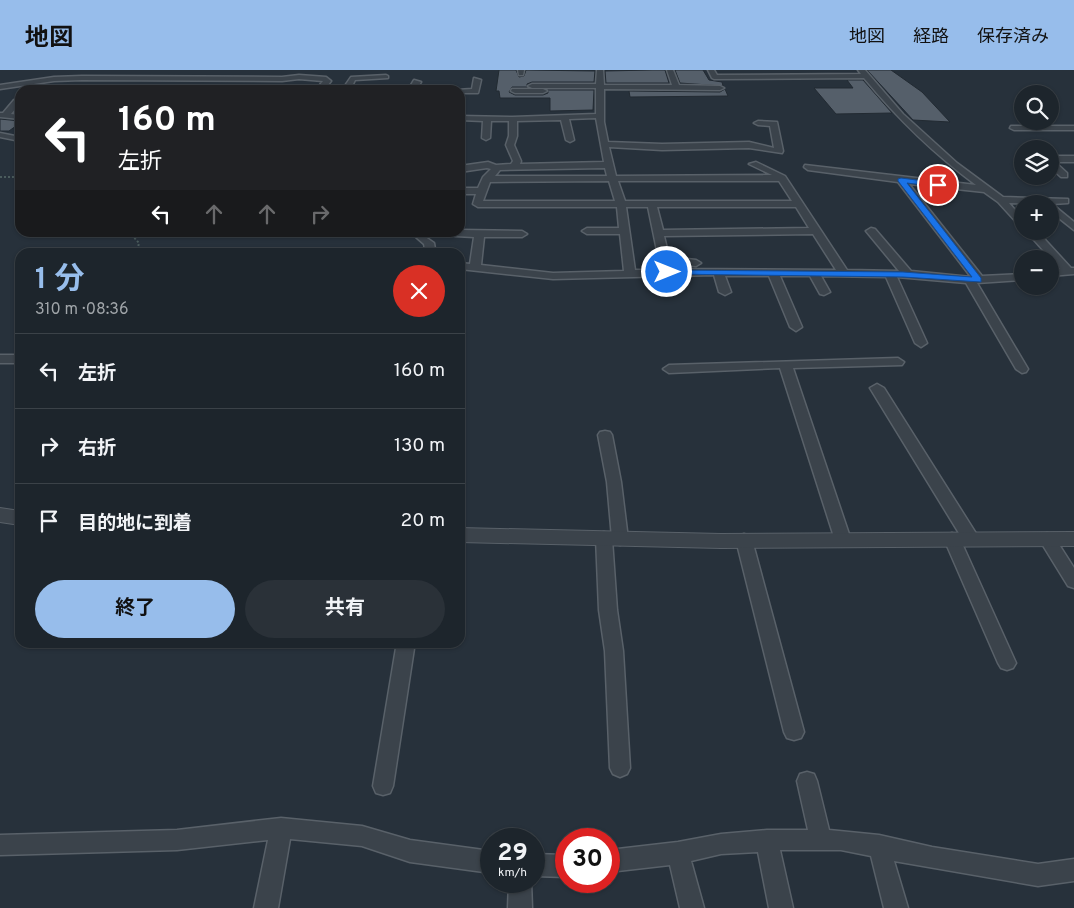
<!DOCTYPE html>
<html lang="ja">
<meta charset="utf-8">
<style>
:root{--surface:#1d252c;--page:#2a3138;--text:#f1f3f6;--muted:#a0a5a9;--line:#3b4248;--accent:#97bdeb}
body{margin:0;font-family:Overpass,"Noto Sans JP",sans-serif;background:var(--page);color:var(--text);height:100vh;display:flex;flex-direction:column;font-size:19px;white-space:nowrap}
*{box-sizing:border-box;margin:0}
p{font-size:16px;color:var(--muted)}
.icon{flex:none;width:28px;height:28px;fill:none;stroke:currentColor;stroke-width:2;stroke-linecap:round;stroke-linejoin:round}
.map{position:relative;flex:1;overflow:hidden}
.details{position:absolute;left:15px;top:178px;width:450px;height:400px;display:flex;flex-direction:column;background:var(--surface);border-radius:15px;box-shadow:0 1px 4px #0004,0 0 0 1px var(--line)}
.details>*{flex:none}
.hud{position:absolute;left:15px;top:15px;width:450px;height:152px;border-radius:15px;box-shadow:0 1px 4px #0004,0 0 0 1px var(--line);background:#202124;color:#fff;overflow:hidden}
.fabs{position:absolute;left:1014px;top:15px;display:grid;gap:10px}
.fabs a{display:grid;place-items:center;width:45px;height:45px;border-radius:50%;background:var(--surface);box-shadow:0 1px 4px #0004,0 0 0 1px var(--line);font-size:25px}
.speed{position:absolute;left:480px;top:758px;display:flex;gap:10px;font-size:25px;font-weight:700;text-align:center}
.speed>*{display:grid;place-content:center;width:65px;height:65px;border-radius:50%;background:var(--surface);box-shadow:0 1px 4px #0004,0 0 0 1px var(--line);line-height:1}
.speed small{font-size:12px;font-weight:400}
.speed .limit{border:8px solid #d22;background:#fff;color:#111}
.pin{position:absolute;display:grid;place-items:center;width:42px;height:42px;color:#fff;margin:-21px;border:2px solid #fff;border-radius:50%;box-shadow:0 1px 5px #0007}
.me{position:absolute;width:55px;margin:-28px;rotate:90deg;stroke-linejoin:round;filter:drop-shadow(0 0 4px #0008)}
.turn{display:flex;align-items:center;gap:18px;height:105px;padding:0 20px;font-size:22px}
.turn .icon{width:65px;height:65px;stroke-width:2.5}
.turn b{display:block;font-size:35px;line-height:42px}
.lanes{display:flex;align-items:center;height:48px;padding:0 20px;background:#0003;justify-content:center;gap:25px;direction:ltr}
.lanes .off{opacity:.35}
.round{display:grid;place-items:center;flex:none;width:52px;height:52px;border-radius:26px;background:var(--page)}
.summary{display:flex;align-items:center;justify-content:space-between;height:85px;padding:0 20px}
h1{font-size:30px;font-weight:700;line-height:38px;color:var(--accent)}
.button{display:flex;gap:10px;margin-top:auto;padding:10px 20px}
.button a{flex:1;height:58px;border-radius:30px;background:var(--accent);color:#111;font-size:20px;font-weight:700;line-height:58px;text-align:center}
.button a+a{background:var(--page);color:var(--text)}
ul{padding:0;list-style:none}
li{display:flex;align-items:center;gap:15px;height:75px;padding:0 20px;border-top:1px solid var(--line)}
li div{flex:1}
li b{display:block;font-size:19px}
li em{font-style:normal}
header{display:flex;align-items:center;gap:30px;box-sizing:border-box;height:70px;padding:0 25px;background:var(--accent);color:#111}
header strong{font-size:24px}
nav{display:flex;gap:28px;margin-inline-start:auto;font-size:18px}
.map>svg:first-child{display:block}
.building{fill:#555f6a;stroke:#222a32}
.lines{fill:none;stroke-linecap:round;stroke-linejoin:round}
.minor-casing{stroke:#596169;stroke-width:3}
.tertiary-casing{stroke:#596169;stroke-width:2}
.path{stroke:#4b5c5d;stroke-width:2;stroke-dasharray:2 2;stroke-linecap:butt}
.minor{fill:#3b434b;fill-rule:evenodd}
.tertiary{fill:#3b434b;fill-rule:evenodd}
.route{fill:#1a73e8;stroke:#114b97}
</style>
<header>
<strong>地図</strong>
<nav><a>地図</a><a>経路</a><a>保存済み</a></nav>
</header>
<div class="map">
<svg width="1074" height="838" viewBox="0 0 1074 838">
<rect width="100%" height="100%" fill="#27313b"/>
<path class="building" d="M499,0H516L519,7L524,6L526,0L595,1L594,12H532L527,14V17H512L509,22L515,25H543L548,23V20H594L593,40L550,41V28H500L499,21H496Z
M652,0H665L669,13H606L605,1Z
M675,0H703L709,10L722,12L723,16L680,13Z
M867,0H891L922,22L950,52L913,50Z
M847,10H863L892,43L836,44L814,18H853Z
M725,19L728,26L630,27L629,21L720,22Z
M0,49L20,51V53L9,61H0Z"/>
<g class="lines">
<g class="minor-casing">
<path id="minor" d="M518,0H524L523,5H519Z
M597,0H603L604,15H672L667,0H673L679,15L720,16L724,18L720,20L604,19V52L608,72L662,74L749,72L774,78L770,56L758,55L754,53L758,51L777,52L783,81L782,83L749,78L662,80L609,77L616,106L772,105L749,94L756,92L785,106L847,200L899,201L866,161L871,158L875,159L911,201L971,207L898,112L808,100L804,97L805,95L976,115C933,83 898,49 864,8L714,9L712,8L708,0H714L717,5L861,4L858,0H865L903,44L957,93L1003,127L1068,129V133L1052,134L1074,152V160L1050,141V134L1009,133L1022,148V156L1019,155L998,132L984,122L909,114L982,206L1022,204V210L977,213L1028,299L1026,302L1022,303L1016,299L966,213L897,207L927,273L921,277L915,273L886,207L821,206L830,222L824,225L820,224L810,206H780L802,257L796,261L790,257L769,206H725L731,222L725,225L719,222L714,205L553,209L460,199V193L470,194L474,167L455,166L450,163L460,162V160L522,161L527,164L522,167H484L481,195L553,203L624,201L620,164H587L582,161L587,158H619L617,137H478L473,134L476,124H460V118H478L483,107L491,99L487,98L460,102V96L488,92L496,95L511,94L513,91L506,75L509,66V51H491L490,68L486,70L482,68L483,51L460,50V46L513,47L596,44V18H532L528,16L532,14H596ZM596,48L604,92L520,94L521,91L514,75L517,66V51L561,50L566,70L570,72L574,70L569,49ZM605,98L607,106H495L500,100ZM609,111L615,131H483L490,112ZM618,111H779L792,131H625ZM626,137H648L661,200H635ZM657,137H796L809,158L663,160ZM813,164L836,200L671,199L670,194L696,196L701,193L696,190L669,187L664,166Z
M299,5L326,7L331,11L324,20H316L323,11L299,9L282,11L82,10L54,11L0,19V15L54,7L82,6L282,7Z
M386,5L388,6V8L355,10L350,20H342L351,7Z
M474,8L481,10L478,23H460V20H457L472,19Z
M414,10L421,12L416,20H408Z
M512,19H543L547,21L543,23H515L511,21Z
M14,30H20V33L11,44L20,45V49L0,47V43H3Z
M1011,56H1074V60H1014L1010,58Z
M0,63L20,67V71L0,67Z
M1050,86H1074V92H1055L1067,103V107H1061L1050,97Z
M1026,161H1037L1071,198H1074V204L1050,206V200L1060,199Z
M421,164L434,173L435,179L433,182H423L425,179L424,174L416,167Z
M0,285H20V293H0Z
M898,288L904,292L902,295L793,298L851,470L849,474L843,476L837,474L835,470L780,298L669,303L663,299L669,295Z
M877,314L884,318L977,465L979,469L977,473L971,475L965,473L870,318Z
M605,361L610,362L612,365L621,412L628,469L626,473L620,475L614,473L612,469L617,540L623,581L630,698L627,704L620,707L613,704L610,698L605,581L599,540L596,468L598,464L604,462L610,464L612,468L607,412L598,365L600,362Z
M952,463L958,465L960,469L1016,593L1013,598L1007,600L1001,598L998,593L944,469L946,465Z
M1047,463L1053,465L1074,498V518L1068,516L1039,469L1041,465Z
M744,464L750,466L752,470L804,662L801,668L794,670L787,668L784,662L736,470L738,466Z
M397,572H415L393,716L390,723L383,725L376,723L373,716Z
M807,702L814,704L817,711L829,760L879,765L932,777L1038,794L1074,789V811L1038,816L894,791L908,838H884L871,786L841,780H780L793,838H769L758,782L721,784L691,791L704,838H680L670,795L609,802V780L678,772L721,764L767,760H808L797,711L800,704Z
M281,748L362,756L410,770L491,781V803L410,792L362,776L290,769L278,838H254L268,770L177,780L0,785V765L177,760Z
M534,784L566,785V807L534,806Z
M509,811H531L532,838H508Z"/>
</g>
<g class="tertiary-casing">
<path id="tertiary" d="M0,438L20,441V455L0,452Z
M460,458L721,464L1074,462V476L721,478L460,472Z"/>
</g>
<path class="path" d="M0,107H20
M129,162L139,173L137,182"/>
<use href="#minor" class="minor"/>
<use href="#tertiary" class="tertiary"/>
</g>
<path class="route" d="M901,108L940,113L941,115L938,117L907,113L981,208V212L903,207L667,204L663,202L667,200L903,202L972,207L898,111V109Z"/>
</svg>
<div class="fabs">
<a><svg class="icon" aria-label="search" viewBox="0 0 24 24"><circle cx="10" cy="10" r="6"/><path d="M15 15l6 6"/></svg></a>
<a><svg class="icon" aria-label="layers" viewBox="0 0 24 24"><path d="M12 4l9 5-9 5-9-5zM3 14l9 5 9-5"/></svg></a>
<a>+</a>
<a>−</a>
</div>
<div class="speed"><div>29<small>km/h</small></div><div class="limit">30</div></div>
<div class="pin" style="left:938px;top:115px;background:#d93025"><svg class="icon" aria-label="arrive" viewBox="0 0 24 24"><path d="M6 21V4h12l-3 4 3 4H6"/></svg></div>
<svg class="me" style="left:667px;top:202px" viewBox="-20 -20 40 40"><circle r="17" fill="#1a73e8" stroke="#fff" stroke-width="3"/><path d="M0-11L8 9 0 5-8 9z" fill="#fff"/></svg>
<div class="hud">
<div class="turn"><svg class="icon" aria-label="left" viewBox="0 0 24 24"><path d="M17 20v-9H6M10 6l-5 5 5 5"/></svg><div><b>160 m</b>左折</div></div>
<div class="lanes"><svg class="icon" aria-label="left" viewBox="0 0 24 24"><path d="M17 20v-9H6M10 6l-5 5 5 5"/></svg><svg class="icon off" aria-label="ahead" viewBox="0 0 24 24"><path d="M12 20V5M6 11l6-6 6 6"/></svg><svg class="icon off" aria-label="ahead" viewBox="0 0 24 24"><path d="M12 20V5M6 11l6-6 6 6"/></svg><svg class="icon off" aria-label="right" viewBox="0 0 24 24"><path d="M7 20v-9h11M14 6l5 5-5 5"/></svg></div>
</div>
<section class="details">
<div class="summary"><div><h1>1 分</h1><p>310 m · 08:36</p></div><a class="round" style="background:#d93025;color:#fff"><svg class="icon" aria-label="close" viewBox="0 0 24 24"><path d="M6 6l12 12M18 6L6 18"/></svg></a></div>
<ul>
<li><svg class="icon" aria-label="left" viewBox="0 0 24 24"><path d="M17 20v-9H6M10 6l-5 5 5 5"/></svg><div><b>左折</b></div><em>160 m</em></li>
<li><svg class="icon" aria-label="right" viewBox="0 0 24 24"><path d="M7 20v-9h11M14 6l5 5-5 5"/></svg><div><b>右折</b></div><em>130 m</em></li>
<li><svg class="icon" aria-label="arrive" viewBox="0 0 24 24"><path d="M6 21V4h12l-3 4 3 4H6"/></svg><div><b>目的地に到着</b></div><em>20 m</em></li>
</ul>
<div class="button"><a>終了</a><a>共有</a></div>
</section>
</div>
